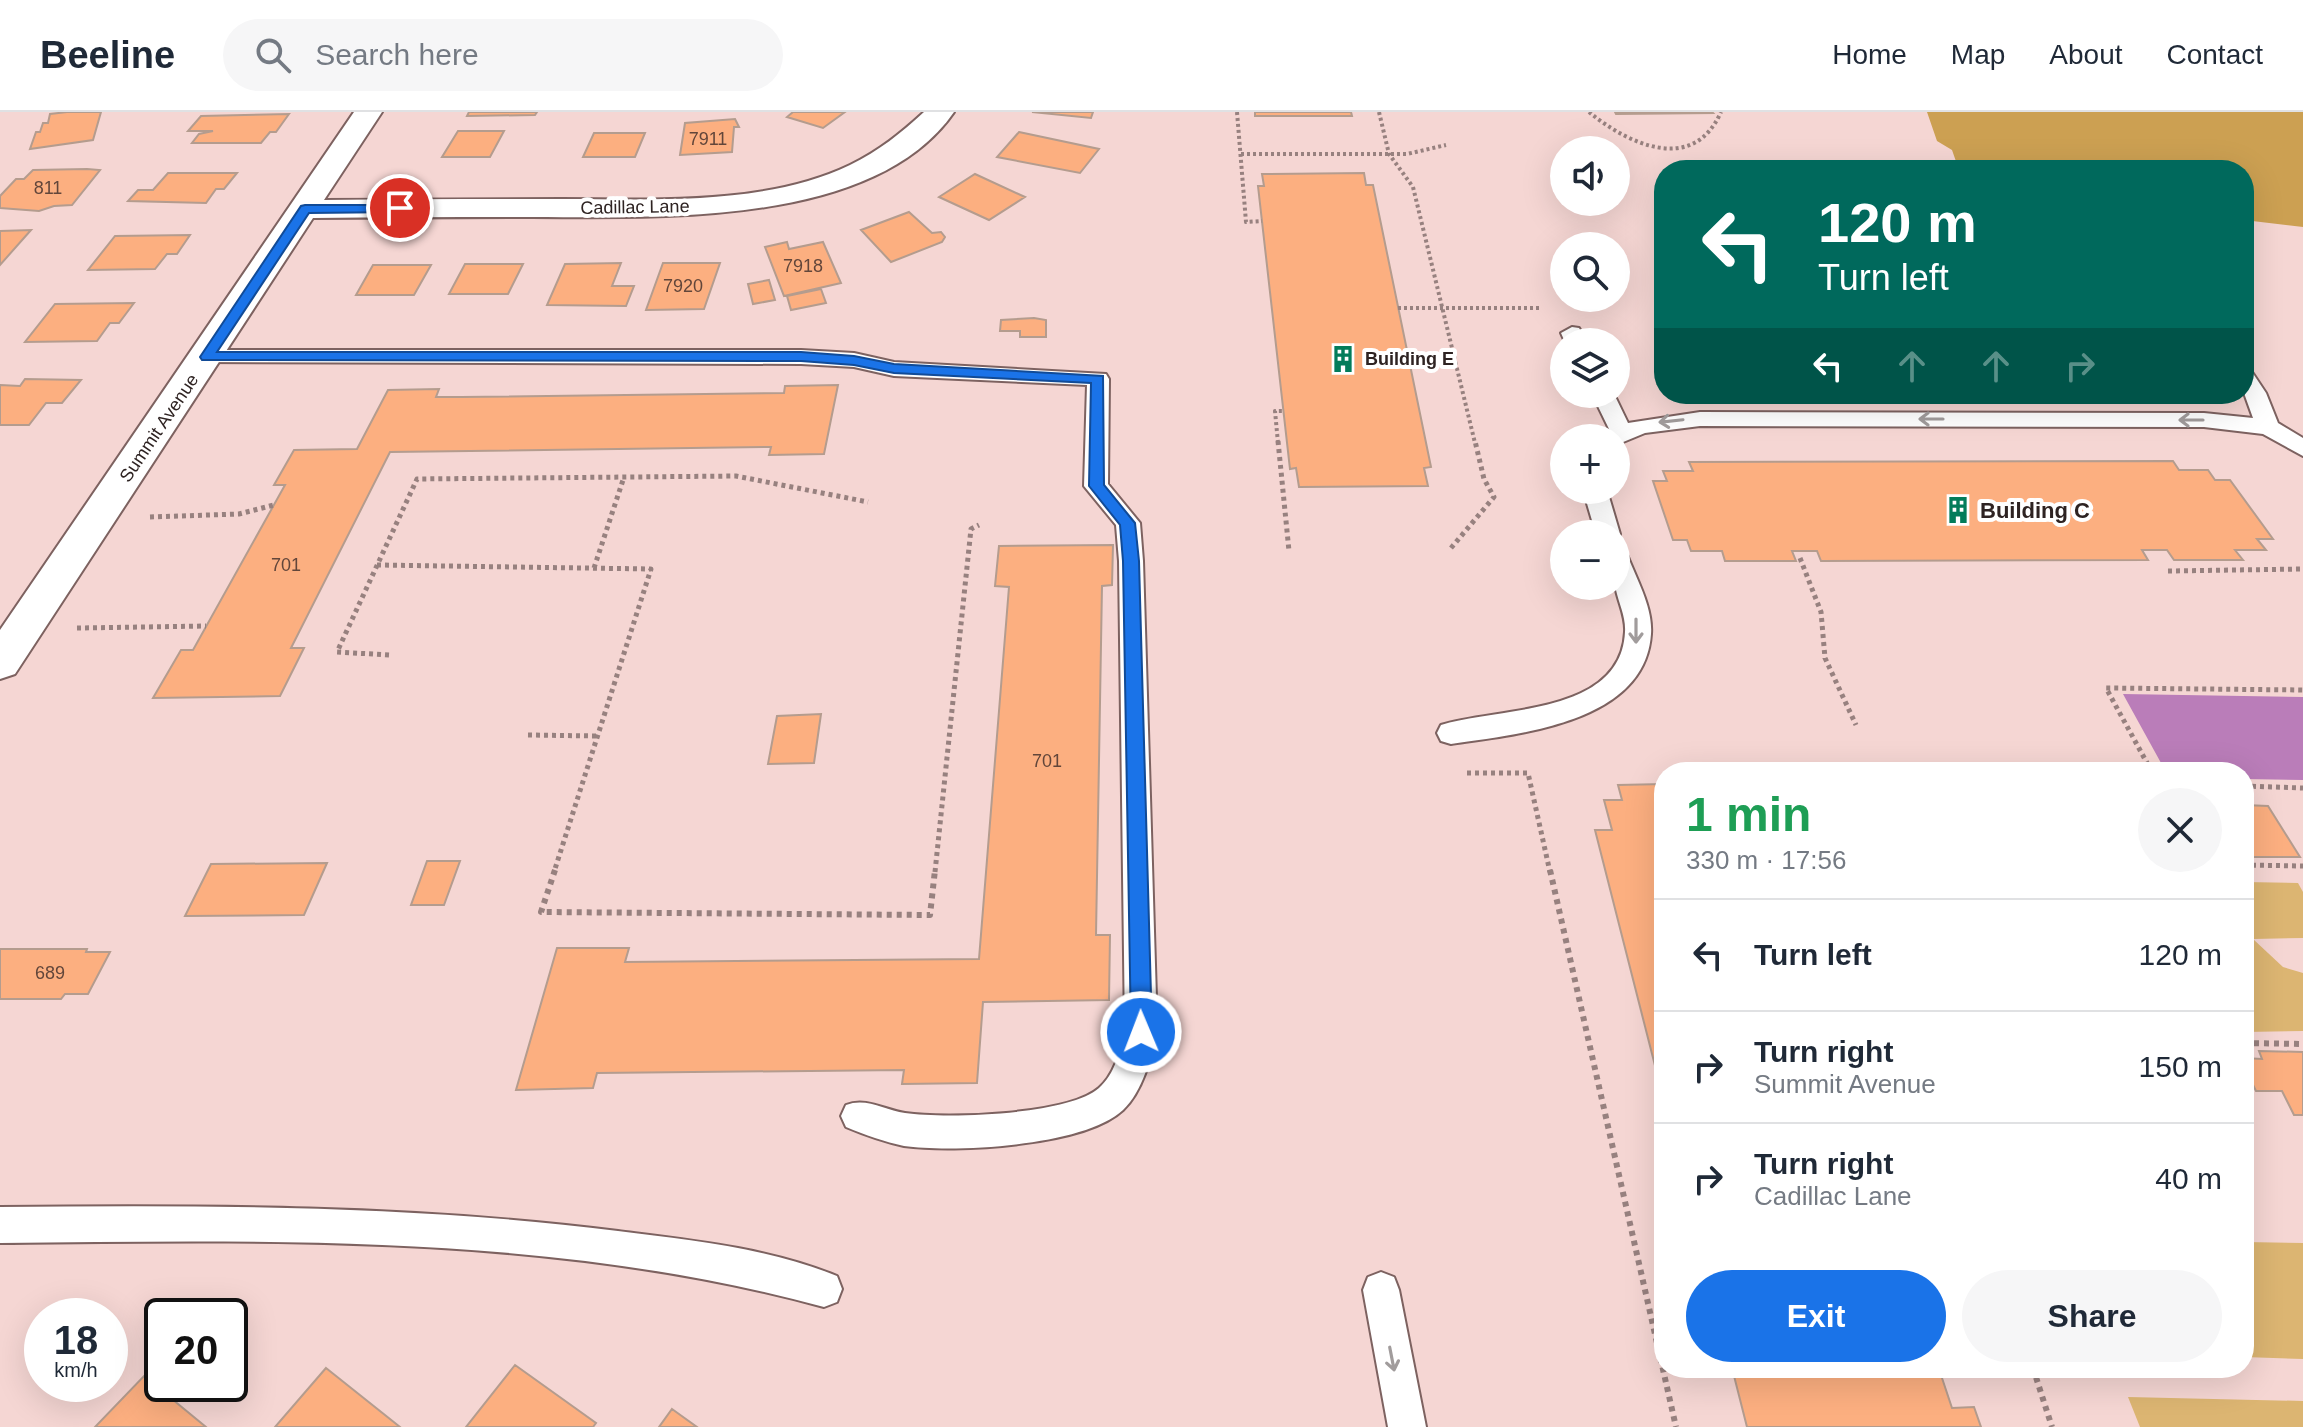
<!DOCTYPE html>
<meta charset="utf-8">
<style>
:root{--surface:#fff;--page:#f6f6f7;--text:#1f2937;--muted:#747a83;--line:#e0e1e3;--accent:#1a73e8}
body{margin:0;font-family:Helvetica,sans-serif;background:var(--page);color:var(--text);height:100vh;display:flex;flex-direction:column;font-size:30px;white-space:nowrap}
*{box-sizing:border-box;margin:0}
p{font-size:26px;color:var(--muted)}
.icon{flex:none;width:44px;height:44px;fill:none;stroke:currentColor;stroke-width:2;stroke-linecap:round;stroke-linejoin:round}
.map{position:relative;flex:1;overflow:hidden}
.drawer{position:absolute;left:1654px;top:650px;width:600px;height:616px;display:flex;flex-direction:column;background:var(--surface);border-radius:32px;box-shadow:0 8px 32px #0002}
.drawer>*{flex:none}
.banner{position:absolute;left:1654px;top:48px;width:600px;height:244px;border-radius:32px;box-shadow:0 8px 32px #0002;background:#00695c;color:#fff;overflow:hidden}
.tools{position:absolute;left:1550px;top:24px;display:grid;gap:16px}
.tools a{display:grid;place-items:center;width:80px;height:80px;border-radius:50%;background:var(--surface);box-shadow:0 8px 32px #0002;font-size:40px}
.speed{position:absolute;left:24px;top:1186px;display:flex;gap:16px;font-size:40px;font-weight:700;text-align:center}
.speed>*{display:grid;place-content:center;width:104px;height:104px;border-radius:50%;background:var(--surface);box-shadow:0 8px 32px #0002;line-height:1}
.speed small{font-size:20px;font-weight:400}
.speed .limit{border:4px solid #111;border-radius:12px;background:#fff;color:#111}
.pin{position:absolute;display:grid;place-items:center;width:68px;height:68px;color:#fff;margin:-34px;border:4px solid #fff;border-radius:50%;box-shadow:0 2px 8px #0007}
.me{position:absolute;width:88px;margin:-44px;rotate:359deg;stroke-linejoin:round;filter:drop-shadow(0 0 6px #0008)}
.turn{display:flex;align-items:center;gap:28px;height:168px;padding:0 32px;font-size:36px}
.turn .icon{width:104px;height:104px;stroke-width:2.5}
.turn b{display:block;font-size:56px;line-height:68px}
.lanes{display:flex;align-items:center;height:76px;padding:0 32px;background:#0003;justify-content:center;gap:40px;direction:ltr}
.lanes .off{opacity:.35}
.round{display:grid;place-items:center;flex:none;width:84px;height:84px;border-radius:42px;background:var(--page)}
.head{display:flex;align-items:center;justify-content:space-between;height:136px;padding:0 32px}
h1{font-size:48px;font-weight:800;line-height:60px;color:#1e9e55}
.cta{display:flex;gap:16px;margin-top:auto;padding:16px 32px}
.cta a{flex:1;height:92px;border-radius:48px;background:var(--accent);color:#fff;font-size:32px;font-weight:800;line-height:92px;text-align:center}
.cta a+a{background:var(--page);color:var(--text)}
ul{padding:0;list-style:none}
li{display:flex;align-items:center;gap:24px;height:112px;padding:0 32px;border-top:2px solid var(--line)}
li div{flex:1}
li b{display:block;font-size:30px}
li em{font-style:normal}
header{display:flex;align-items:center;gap:48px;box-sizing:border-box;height:112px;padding:0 40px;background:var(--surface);border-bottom:2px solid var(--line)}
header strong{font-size:38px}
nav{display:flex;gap:44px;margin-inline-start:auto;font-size:28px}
.search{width:560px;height:72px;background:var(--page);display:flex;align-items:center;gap:20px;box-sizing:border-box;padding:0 28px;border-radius:44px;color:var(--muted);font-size:30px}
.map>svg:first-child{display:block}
.green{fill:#dcb572}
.forest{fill:#cca052}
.water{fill:#ba7db9}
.building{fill:#fcaf80;stroke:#b49c8e;stroke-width:2}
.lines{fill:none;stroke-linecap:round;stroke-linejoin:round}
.lane-casing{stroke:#7d6260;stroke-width:4}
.street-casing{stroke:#7d6260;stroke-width:4}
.path-far2{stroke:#97817f;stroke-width:4;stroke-dasharray:3 3;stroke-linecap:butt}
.path-far1{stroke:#97817f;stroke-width:5;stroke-dasharray:4 4;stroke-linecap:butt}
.path{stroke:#97817f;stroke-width:6;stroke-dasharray:5 5;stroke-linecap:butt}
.lane{fill:#fff;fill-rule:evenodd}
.street{fill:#fff;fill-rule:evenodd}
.oneway{stroke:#a19c9c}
.route{fill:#1a73e8;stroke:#114b97;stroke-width:2}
.labels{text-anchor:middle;stroke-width:8;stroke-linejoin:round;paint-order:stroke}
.number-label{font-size:18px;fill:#62463a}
.far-street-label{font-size:18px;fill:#2e2322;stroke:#fff}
.far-poi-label{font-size:18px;font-weight:bold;fill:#2e2322;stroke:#fff;text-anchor:start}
.poi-label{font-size:22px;font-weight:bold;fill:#2e2322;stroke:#fff;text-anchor:start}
</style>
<header>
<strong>Beeline</strong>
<div class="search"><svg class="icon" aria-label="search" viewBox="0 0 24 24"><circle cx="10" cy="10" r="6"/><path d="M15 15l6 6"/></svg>Search here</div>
<nav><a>Home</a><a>Map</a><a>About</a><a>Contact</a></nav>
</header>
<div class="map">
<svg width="2303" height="1315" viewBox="0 0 2303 1315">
<rect width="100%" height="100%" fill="#f5d6d3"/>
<path class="green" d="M2244,770L2298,771L2303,780V826L2253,827L2283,855L2303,861V919L2244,920Z
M2244,1130L2303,1131V1247L2244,1245Z
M2128,1285L2303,1289V1315H2140Z"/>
<path class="forest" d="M1927,0H2303V115L2244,108V58H1959L1952,38L1937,29Z"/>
<path class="water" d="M2123,582L2303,585V668L2244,667V660H2166Z"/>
<path class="building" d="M67,0H101L93,28L30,37L36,20H40L43,11H48L50,2Z
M469,0H537L535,3L467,4Z
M793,0H845L823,16L787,5Z
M1032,0H1093L1091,6Z
M1255,0H1351L1352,4H1255Z
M1615,0H1712L1713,1L1616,2Z
M289,2L276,20H270L261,31H192L199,22L213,19H188L201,4Z
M735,7L739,15H734L732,40L680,43L685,11Z
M458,19H504L490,45H442Z
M1019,20L1099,37L1080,61L997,45Z
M594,21H645L635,45H583Z
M33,58L87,57L100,58L72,93L54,94L39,99L0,96V84L16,67H24Z
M168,61H237L224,77H216L206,91L128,89L138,78H153Z
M1364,61L1366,73H1373L1431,355L1424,356L1428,374L1299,375L1296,356L1290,357L1258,74H1264L1262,62Z
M975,62L1025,85L989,108L939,85Z
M909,100L932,121L941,120L945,125L942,130L891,150L861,118Z
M31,118L0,153V119Z
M190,123L177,142H167L155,157L88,158L115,124Z
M787,130L789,137L823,130L841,171L784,184L765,135Z
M621,151L612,174H634L626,194L547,193L565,152Z
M663,151H720L704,197L646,198Z
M465,152H523L508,182H449Z
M373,153H431L414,183H356Z
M769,168L775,188L753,192L748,172Z
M821,177L826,191L791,198L787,184Z
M134,191L119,211H110L97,229L25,230L55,192Z
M1034,206L1046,208V225H1020V219H1000L1001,208Z
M25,267L81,268L62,291H46L29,313H0V273L20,274Z
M838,273L824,342L769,343L771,335L390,340L291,536H304L280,584L153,586L181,538H193L285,373H274L294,338L357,337L388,278L439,277L436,285H461L784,281L785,274Z
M2173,349L2179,358H2208L2215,368H2230L2273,427H2257L2266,438H2235L2243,448H2174L2167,438H2142L2148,448L1821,449L1817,439H1792L1796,449H1725L1722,439H1691L1687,428H1673L1653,369H1667L1663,359H1693L1689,350Z
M1113,433L1112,473L1102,474L1096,823H1110L1109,888L983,890L977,971L902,972L904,958L597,961L593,976L516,978L557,836H629L625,850L979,847L1009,475L995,474L999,434Z
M821,602L814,651L768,652L777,604Z
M1664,672V989L1595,718H1612L1604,688H1622L1618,673Z
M2244,693L2268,694L2300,745H2244Z
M427,749H460L444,793H411Z
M327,751L304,803L185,804L211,752Z
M0,837H87L86,840H110L88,882H65L61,887H0Z
M2259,939L2303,940V1003H2294L2282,979H2256L2244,955V946L2262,947Z
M515,1253L596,1311L593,1315H466Z
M326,1256L400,1315H275Z
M1732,1256H1960L1939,1257L1952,1296L1974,1295L1981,1315H1747Z
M144,1264L206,1315H95Z
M672,1297L697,1315H659Z"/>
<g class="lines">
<g class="lane-casing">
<path id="lane" d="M1572,215L1579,216L1587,230H1565L1561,221Z
M207,238H801L854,241L894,250L1106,262L1109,267L1108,372L1140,411L1143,449L1157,920C1151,945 1143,979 1123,998C1085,1034 955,1041 904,1034C885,1030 865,1023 846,1015L841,1004L846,993C866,985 885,998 905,1001C947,1007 1068,1003 1099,976C1115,962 1120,939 1125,920L1119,449L1116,413L1084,374L1087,273L894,264L854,255L801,252L199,250L196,245L199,240Z
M2244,258L2252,260L2266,281L2278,311L2303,326V344L2263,322L2204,315L1700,314L1645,321L1616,333V326H1604L1610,319L1592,282H1614L1628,311L1700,300L2204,301L2253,306L2244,281Z
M1583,378H1607L1620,422L1617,428L1616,422H1596Z
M1616,436L1625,439L1628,445C1637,468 1653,496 1651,522C1645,611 1519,622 1451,632L1441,629L1437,621L1441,613C1497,595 1621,604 1625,520C1626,505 1619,492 1616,478C1614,468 1616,449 1616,436Z
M0,1095C206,1093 413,1093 618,1119C690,1128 769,1136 837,1164L842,1177L837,1190L824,1195C558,1122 274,1128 0,1131Z
M1381,1160L1394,1165L1399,1178L1426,1315H1388L1363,1178L1368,1165Z"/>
</g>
<g class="street-casing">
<path id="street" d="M354,0H382L324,88C404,87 483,87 562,87C655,87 764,94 850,53C879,39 901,21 924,0H954C874,116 656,105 532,105C459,105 386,105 313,106L15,562L0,567V518Z"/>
</g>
<path class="path-far2" d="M1237,0L1246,110L1262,109
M1379,0L1389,42L1413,75L1475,331
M1589,0C1628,32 1693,63 1721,0
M1241,42H1407L1446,33
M1398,196H1542
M1278,331L1275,299H1284"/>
<path class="path-far1" d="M1278,329L1289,439
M150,405L239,402L274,393
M1451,436L1494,385L1484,367L1475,329
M1800,446L1821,500L1825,546L1856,613
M377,453L651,457L554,760
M594,456L624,365
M2168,459L2303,457
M77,516L206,514
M389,543L337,540L417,367L736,364L868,390
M528,623L598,624
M2152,660L2106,576L2303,578
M1467,661H1528L1550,760
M2244,674L2303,676
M2244,753L2303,754
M935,760L971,417L979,413"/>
<path class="path" d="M555,758L541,800L930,803L935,758
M1550,758L1676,1315
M2244,931L2303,932
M2033,1256L2052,1315"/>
<use href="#lane" class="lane"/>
<use href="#street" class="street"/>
</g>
<defs><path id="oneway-shaft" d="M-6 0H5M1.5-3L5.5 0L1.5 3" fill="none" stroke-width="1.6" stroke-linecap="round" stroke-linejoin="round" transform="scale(2)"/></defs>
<g class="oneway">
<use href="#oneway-shaft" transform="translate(1931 307) rotate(-180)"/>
<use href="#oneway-shaft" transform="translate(2191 308) rotate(-180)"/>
<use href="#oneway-shaft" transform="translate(1671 309) rotate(174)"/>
<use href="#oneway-shaft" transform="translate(1636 519) rotate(90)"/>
<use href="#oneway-shaft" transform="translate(1392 1247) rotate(79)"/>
</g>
<path class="route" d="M305,93H400L406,96L400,100L309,101L217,240H801L854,244L894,252L1103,264L1104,373L1135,411L1139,449L1152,920L1149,927L1141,930L1134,927L1131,920L1123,449L1120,413L1089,374L1091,271L894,261L854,253L801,249L202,248L200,245L301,94Z"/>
<defs>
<g id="building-bare" transform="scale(2.16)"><path d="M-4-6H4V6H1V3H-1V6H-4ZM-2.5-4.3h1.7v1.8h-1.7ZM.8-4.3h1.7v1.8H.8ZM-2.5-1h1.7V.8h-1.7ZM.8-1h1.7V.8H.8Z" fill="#037c5a" stroke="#fff" stroke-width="2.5" paint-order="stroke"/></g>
</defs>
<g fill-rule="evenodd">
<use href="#building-bare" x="1343" y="247"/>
<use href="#building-bare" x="1958" y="398"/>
</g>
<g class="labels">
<g class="number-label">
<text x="708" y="33">7911</text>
<text x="48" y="82">811</text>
<text x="803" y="160">7918</text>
<text x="683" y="180">7920</text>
<text x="286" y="459">701</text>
<text x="1047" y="655">701</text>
<text x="50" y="867">689</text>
</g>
<g class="far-street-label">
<text transform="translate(635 95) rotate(-1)" y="6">Cadillac Lane</text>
<text transform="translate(159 316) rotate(-56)" y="6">Summit Avenue</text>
</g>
<g class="far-poi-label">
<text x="1365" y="253">Building E</text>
</g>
<g class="poi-label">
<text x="1980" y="406">Building C</text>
</g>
</g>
</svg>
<div class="tools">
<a><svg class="icon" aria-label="sound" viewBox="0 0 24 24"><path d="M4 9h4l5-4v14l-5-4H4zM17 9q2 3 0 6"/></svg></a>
<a><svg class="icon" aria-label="search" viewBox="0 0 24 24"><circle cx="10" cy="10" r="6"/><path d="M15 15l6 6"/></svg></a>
<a><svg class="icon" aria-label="layers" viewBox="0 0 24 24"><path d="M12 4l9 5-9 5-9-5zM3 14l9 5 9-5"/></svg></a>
<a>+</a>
<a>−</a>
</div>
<div class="speed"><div>18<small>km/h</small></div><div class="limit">20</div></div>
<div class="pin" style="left:400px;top:96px;background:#d93025"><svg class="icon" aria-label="arrive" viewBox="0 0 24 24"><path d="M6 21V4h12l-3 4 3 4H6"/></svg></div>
<svg class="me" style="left:1141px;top:920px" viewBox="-20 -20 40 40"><circle r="17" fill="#1a73e8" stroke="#fff" stroke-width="3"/><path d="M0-11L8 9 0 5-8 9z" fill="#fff"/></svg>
<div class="banner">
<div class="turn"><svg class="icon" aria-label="left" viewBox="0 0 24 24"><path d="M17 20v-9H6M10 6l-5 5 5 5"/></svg><div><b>120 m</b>Turn left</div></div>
<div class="lanes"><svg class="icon" aria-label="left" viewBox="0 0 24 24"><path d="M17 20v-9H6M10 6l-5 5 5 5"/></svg><svg class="icon off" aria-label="ahead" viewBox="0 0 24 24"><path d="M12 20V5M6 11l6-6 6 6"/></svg><svg class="icon off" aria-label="ahead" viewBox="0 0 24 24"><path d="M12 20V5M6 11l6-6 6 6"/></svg><svg class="icon off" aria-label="right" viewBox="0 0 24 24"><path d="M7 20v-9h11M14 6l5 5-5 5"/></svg></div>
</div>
<section class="drawer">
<div class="head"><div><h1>1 min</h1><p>330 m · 17:56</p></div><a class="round"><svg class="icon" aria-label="close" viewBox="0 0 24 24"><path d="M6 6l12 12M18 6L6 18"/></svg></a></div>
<ul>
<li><svg class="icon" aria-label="left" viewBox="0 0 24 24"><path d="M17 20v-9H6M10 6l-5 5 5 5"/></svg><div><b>Turn left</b></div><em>120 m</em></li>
<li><svg class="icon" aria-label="right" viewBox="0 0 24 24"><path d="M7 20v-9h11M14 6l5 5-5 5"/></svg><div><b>Turn right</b><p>Summit Avenue</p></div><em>150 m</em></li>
<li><svg class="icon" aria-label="right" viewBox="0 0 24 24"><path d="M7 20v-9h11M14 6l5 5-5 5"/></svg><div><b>Turn right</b><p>Cadillac Lane</p></div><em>40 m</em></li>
</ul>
<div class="cta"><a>Exit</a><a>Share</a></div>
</section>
</div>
